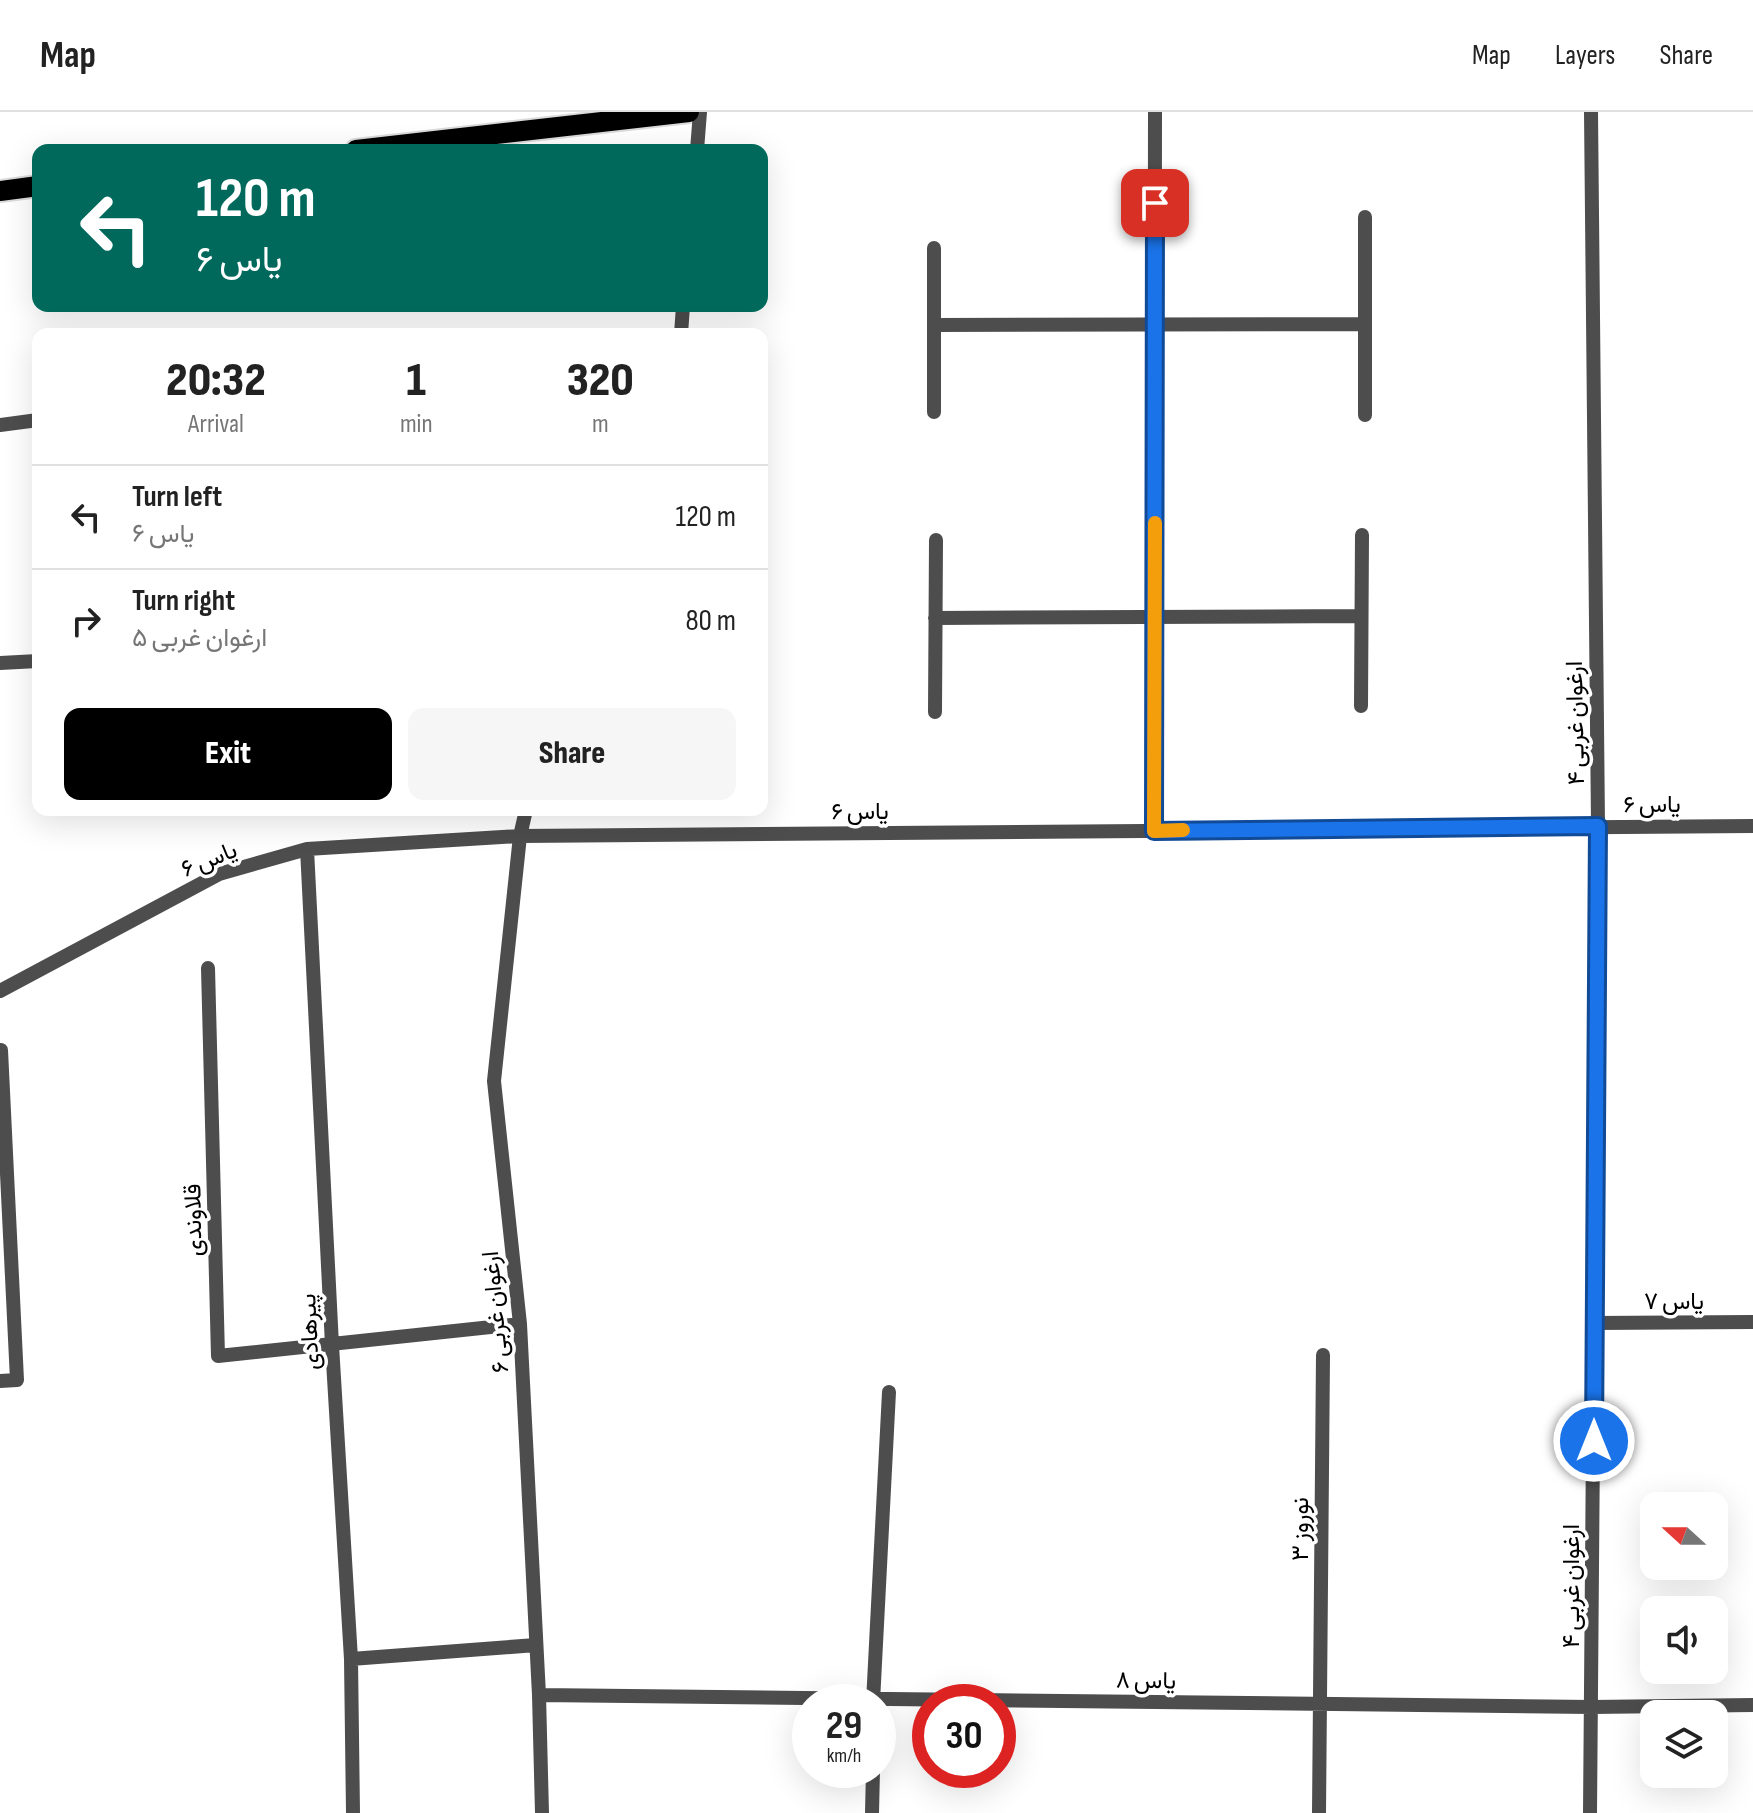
<!DOCTYPE html>
<meta charset="utf-8">
<style>
:root{--surface:#fff;--page:#f6f6f6;--text:#222;--muted:#767676;--line:#e0e0e0;--accent:#000}
body{margin:0;font-family:"Sofia Sans Condensed",Vazirmatn,sans-serif;background:var(--page);color:var(--text);height:100vh;display:flex;flex-direction:column;font-size:30px;white-space:nowrap}
*{box-sizing:border-box;margin:0}
p{font-size:26px;color:var(--muted)}
.icon{flex:none;width:44px;height:44px;fill:none;stroke:currentColor;stroke-width:2;stroke-linecap:round;stroke-linejoin:round}
.map{position:relative;flex:1;overflow:hidden}
.details{position:absolute;left:32px;top:216px;width:736px;height:488px;display:flex;flex-direction:column;background:var(--surface);border-radius:16px;box-shadow:0 8px 32px #0002}
.details>*{flex:none}
.hud{position:absolute;left:32px;top:32px;width:736px;height:168px;border-radius:16px;box-shadow:0 8px 32px #0002;background:#00695c;color:#fff;overflow:hidden}
.needle{width:52px;rotate:291deg}
.controls{position:absolute;left:1640px;top:1380px;display:grid;gap:16px}
.controls a{display:grid;place-items:center;width:88px;height:88px;border-radius:16px;background:var(--surface);box-shadow:0 8px 32px #0002;font-size:40px}
.speed{position:absolute;left:792px;top:1572px;display:flex;gap:16px;font-size:40px;font-weight:700;text-align:center}
.speed>*{display:grid;place-content:center;width:104px;height:104px;border-radius:50%;background:var(--surface);box-shadow:0 8px 32px #0002;line-height:1}
.speed small{font-size:20px;font-weight:400}
.speed .limit{border:12px solid #d22;background:#fff;color:#111}
.pin{position:absolute;display:grid;place-items:center;width:68px;height:68px;color:#fff;margin:-34px;border-radius:16px;box-shadow:0 4px 12px #0006}
.me{position:absolute;width:88px;margin:-44px;rotate:0deg;stroke-linejoin:round;filter:drop-shadow(0 0 6px #0008)}
.turn{display:flex;align-items:center;gap:28px;height:168px;padding:0 32px;font-size:36px}
.turn .icon{width:104px;height:104px;stroke-width:2.5}
.turn b{display:block;font-size:56px;line-height:68px}
.eta{display:flex;justify-content:space-evenly;align-items:center;height:136px;text-align:center}
.eta b{font-size:48px;font-weight:800;line-height:56px}
.primary-button{display:flex;gap:16px;margin-top:auto;padding:16px 32px}
.primary-button a{flex:1;height:92px;border-radius:16px;background:var(--accent);color:#fff;font-size:32px;font-weight:800;line-height:92px;text-align:center}
.primary-button a+a{background:var(--page);color:var(--text)}
ul{padding:0;list-style:none}
li{display:flex;align-items:center;gap:24px;height:104px;padding:0 32px;border-top:2px solid var(--line)}
li div{flex:1}
li b{display:block;font-size:30px}
li em{font-style:normal}
header{display:flex;align-items:center;gap:48px;box-sizing:border-box;height:112px;padding:0 40px;background:var(--surface);border-bottom:2px solid var(--line)}
header strong{font-size:38px}
nav{display:flex;gap:44px;margin-inline-start:auto;font-size:28px}
.map>svg:first-child{display:block}
.lines{fill:none;stroke-linecap:round;stroke-linejoin:round}
.major-casing{stroke:#dbdbdb;stroke-width:24}
.minor{stroke:#4d4d4d;stroke-width:14}
.major{stroke:#000;stroke-width:20}
.route-casing{stroke:#114b97;stroke-width:20}
.route{stroke:#1a73e8;stroke-width:14}
.slow{stroke:#f59e0b;stroke-width:14}
.labels{text-anchor:middle;stroke-width:7;stroke-linejoin:round;paint-order:stroke}
.street-label{font-size:24px;fill:#000;stroke:#fff}
</style>
<header>
<strong>Map</strong>
<nav><a>Map</a><a>Layers</a><a>Share</a></nav>
</header>
<div class="map">
<svg width="1753" height="1701" viewBox="0 0 1753 1701">
<rect width="100%" height="100%" fill="#fff"/>
<g class="lines">
<g class="major-casing">
<path id="major" d="M356,38L689,0
M0,79L38,74"/>
</g>
<path class="minor" d="M697,38L700,0
M934,136V300
M934,213L1365,212
M681,222L683,194
M1365,303V105
M0,313L38,308
M935,506L1361,504
M0,551L38,549
M1361,594L1362,423
M935,600L936,428
M526,698L520,724L494,969L520,1212L539,1583L542,1701
M1154,719L1155,0
M307,737L332,1233L351,1547L353,1701
M208,856L218,1244L520,1212
M0,879L219,762L307,737L520,724L1753,714
M1594,1211L1753,1210
M0,1269L17,1268L1,938
M351,1547L536,1533
M539,1583L1592,1595L1753,1593
M873,1590L889,1280
M872,1701L873,1658
M1319,1701L1323,1243
M1590,1701L1598,714L1591,0"/>
<use href="#major" class="major"/>
</g>
<g class="lines">
<g class="route-casing">
<path id="route" d="M1155,91L1154,719L1598,714L1594,1329"/>
</g>
<use href="#route" class="route"/>
<path class="slow" d="M1155,411L1154,719L1183,718"/>
</g>
<g class="labels">
<g class="street-label">
<text transform="translate(1575 611) rotate(-91)" y="8">ارغوان غربی ۴</text>
<text x="1652" y="700">یاس ۶</text>
<text x="860" y="707">یاس ۶</text>
<text transform="translate(209 747) rotate(-22)" y="8">یاس ۶</text>
<text transform="translate(193 1108) rotate(-91)" y="8">قلاوندی</text>
<text x="1674" y="1197">یاس ۷</text>
<text transform="translate(495 1200) rotate(-95)" y="8">ارغوان غربی ۶</text>
<text transform="translate(309 1220) rotate(-93)" y="8">پیرهادی</text>
<text transform="translate(1300 1417) rotate(-90)" y="8">نوروز ۳</text>
<text transform="translate(1571 1474) rotate(-90)" y="8">ارغوان غربی ۴</text>
<text transform="translate(1146 1568) rotate(1)" y="8">یاس ۸</text>
</g>
</g>
</svg>
<div class="controls">
<a><svg class="needle" viewBox="-14 -14 28 28"><path d="M0-13l5 13h-10z" fill="#e53935"/><path d="M0 13l5-13h-10z" fill="#767676"/></svg></a>
<a><svg class="icon" aria-label="sound" viewBox="0 0 24 24"><path d="M4 9h4l5-4v14l-5-4H4zM17 9q2 3 0 6"/></svg></a>
<a><svg class="icon" aria-label="layers" viewBox="0 0 24 24"><path d="M12 4l9 5-9 5-9-5zM3 14l9 5 9-5"/></svg></a>
</div>
<div class="speed"><div>29<small>km/h</small></div><div class="limit">30</div></div>
<div class="pin" style="left:1155px;top:91px;background:#d93025"><svg class="icon" aria-label="arrive" viewBox="0 0 24 24"><path d="M6 21V4h12l-3 4 3 4H6"/></svg></div>
<svg class="me" style="left:1594px;top:1329px" viewBox="-20 -20 40 40"><circle r="17" fill="#1a73e8" stroke="#fff" stroke-width="3"/><path d="M0-11L8 9 0 5-8 9z" fill="#fff"/></svg>
<div class="hud">
<div class="turn"><svg class="icon" aria-label="left" viewBox="0 0 24 24"><path d="M17 20v-9H6M10 6l-5 5 5 5"/></svg><div><b>120 m</b>یاس ۶</div></div>
</div>
<section class="details">
<div class="eta">
<div><b>20:32</b><p>Arrival</p></div>
<div><b>1</b><p>min</p></div>
<div><b>320</b><p>m</p></div>
</div>
<ul>
<li><svg class="icon" aria-label="left" viewBox="0 0 24 24"><path d="M17 20v-9H6M10 6l-5 5 5 5"/></svg><div><b>Turn left</b><p>یاس ۶</p></div><em>120 m</em></li>
<li><svg class="icon" aria-label="right" viewBox="0 0 24 24"><path d="M7 20v-9h11M14 6l5 5-5 5"/></svg><div><b>Turn right</b><p>ارغوان غربی ۵</p></div><em>80 m</em></li>
</ul>
<div class="primary-button"><a>Exit</a><a>Share</a></div>
</section>
</div>
